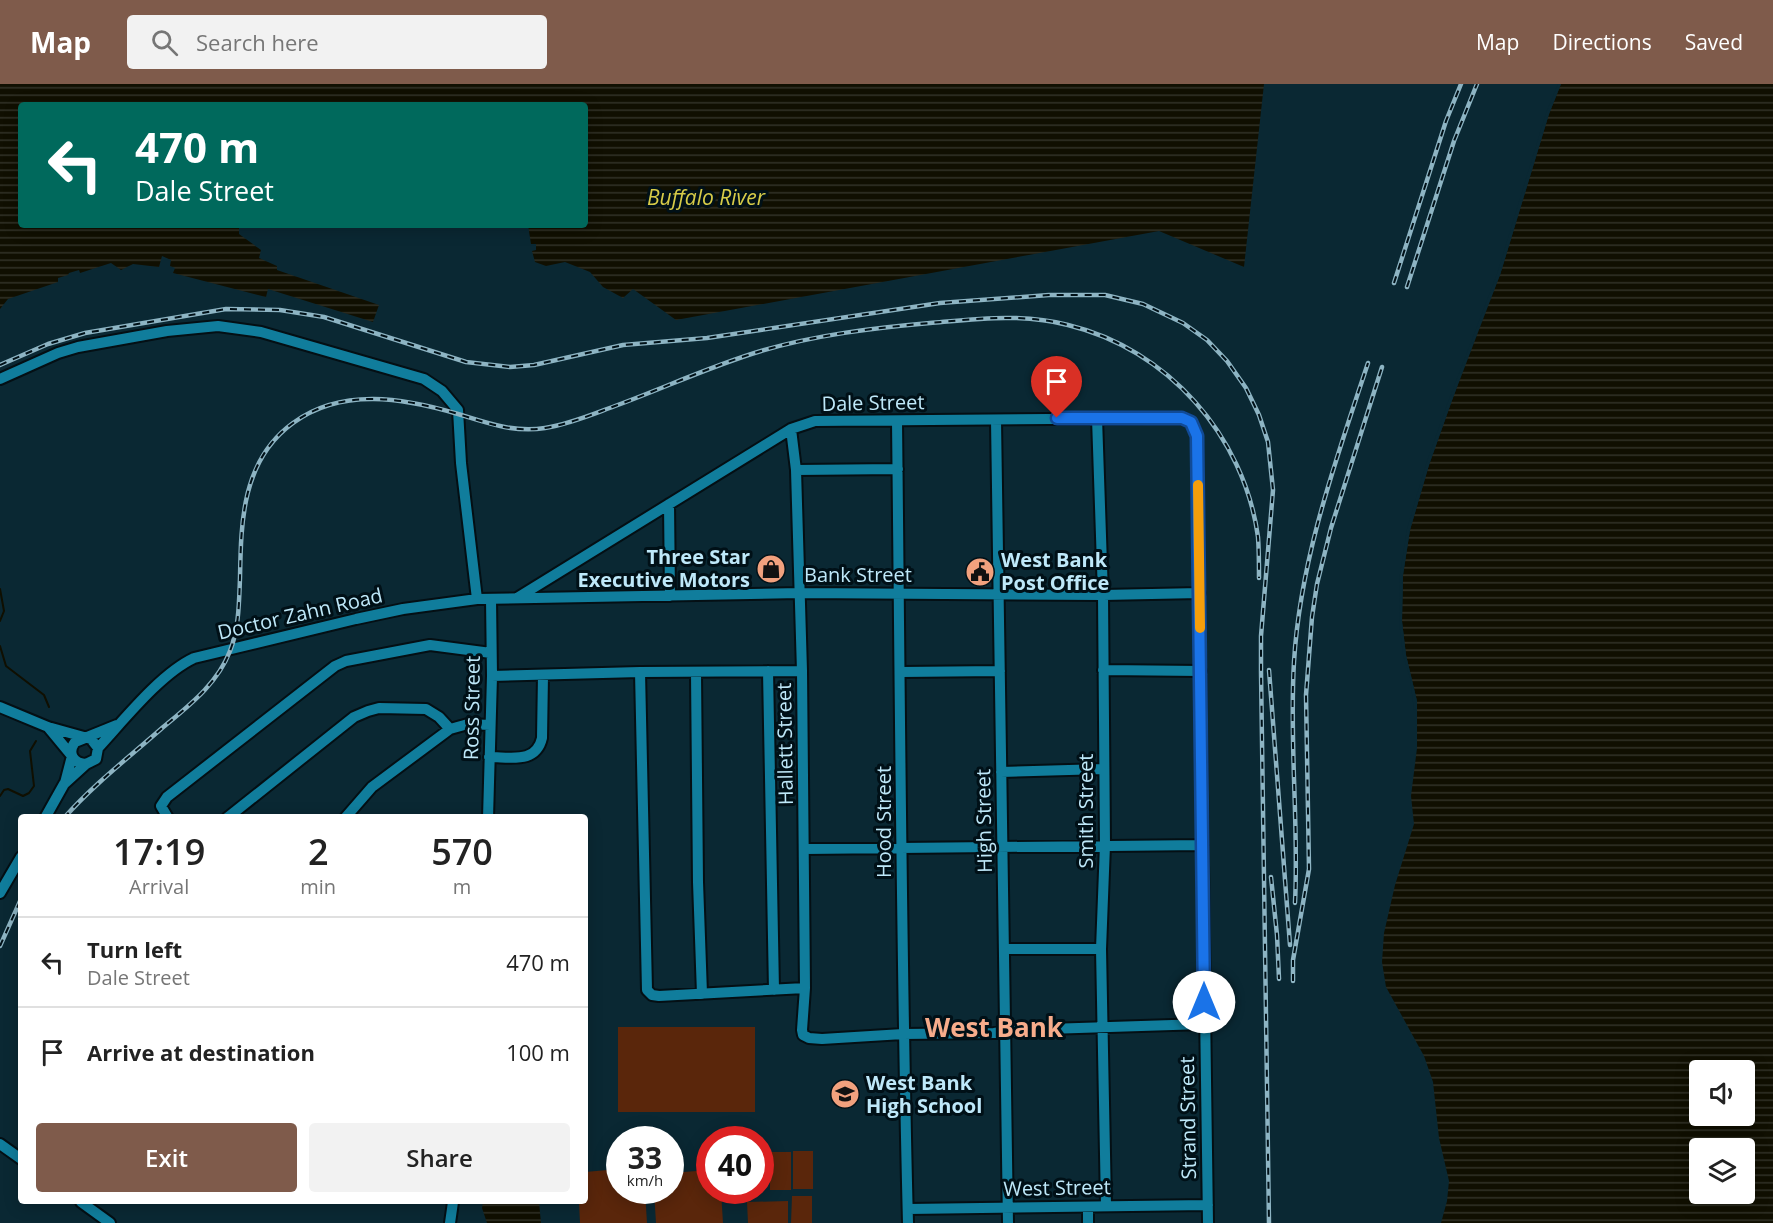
<!DOCTYPE html>
<style>
:root{--surface:#fff;--page:#f2f2f2;--text:#222;--muted:#767676;--line:#e0e0e0;--accent:#7f5b4b}
body{margin:0;font-family:"Open Sans",sans-serif;background:var(--page);color:var(--text);height:100vh;display:flex;flex-direction:column;font-size:22px;white-space:nowrap}
*{box-sizing:border-box;margin:0}
p{font-size:20px;color:var(--muted)}
.icon{flex:none;width:33px;height:33px;fill:none;stroke:currentColor;stroke-width:2;stroke-linecap:round;stroke-linejoin:round}
.map{position:relative;flex:1;overflow:hidden}
.details{position:absolute;left:18px;top:730px;width:570px;height:390px;display:flex;flex-direction:column;background:var(--surface);border-radius:6px;box-shadow:0 3px 15px #0003}
.details>*{flex:none}
.top-card{position:absolute;left:18px;top:18px;width:570px;height:126px;border-radius:6px;box-shadow:0 3px 15px #0003;background:#00695c;color:#fff;overflow:hidden}
.tools{position:absolute;left:1689px;top:976px;display:grid;gap:12px}
.tools a{display:grid;place-items:center;width:66px;height:66px;border-radius:6px;background:var(--surface);box-shadow:0 3px 15px #0003;font-size:30px}
.speed{position:absolute;left:606px;top:1042px;display:flex;gap:12px;font-size:30px;font-weight:700;text-align:center}
.speed>*{display:grid;place-content:center;width:78px;height:78px;border-radius:50%;background:var(--surface);box-shadow:0 3px 15px #0003;line-height:1}
.speed small{font-size:15px;font-weight:400}
.speed .limit{border:9px solid #d22;background:#fff;color:#111}
.pin{position:absolute;display:grid;place-items:center;width:51px;height:51px;color:#fff;margin:-62px -26px;border-radius:50% 50% 50% 0;rotate:-45deg;box-shadow:0 0 6px #0007}
.pin .icon{rotate:45deg}
.me{position:absolute;width:66px;margin:-33px;rotate:0deg;stroke-linejoin:round;filter:drop-shadow(0 0 4px #0008)}
.turn{display:flex;align-items:center;gap:21px;height:126px;padding:0 18px;font-size:27px}
.turn .icon{width:78px;height:78px;stroke-width:2.5}
.turn b{display:block;font-size:42px;line-height:51px}
.eta{display:flex;justify-content:space-evenly;align-items:center;height:102px;text-align:center}
.eta b{font-size:36px;font-weight:600;line-height:42px}
.button{display:flex;gap:12px;margin-top:auto;padding:12px 18px}
.button a{flex:1;height:69px;border-radius:6px;background:var(--accent);color:#fff;font-size:24px;font-weight:600;line-height:69px;text-align:center}
.button a+a{background:var(--page);color:var(--text)}
ul{padding:0;list-style:none}
li{display:flex;align-items:center;gap:18px;height:90px;padding:0 18px;border-top:2px solid var(--line)}
li div{flex:1}
li b{display:block;font-size:22px}
li em{font-style:normal}
header{display:flex;align-items:center;gap:36px;box-sizing:border-box;height:84px;padding:0 30px;background:var(--accent);color:#fff}
header strong{font-size:28px}
nav{display:flex;gap:33px;margin-inline-start:auto;font-size:21px}
.search{width:420px;height:54px;background:var(--page);display:flex;align-items:center;gap:15px;box-sizing:border-box;padding:0 21px;border-radius:6px;color:var(--muted);font-size:22px}
.map>svg:first-child{display:block}
.grass{fill:#5a260b}
.water{fill:url(#water-rules);fill-rule:evenodd}
.pier{fill:#0a2833}
.lines{fill:none;stroke-linecap:round;stroke-linejoin:round}
.stream{stroke:#100f01;stroke-width:2}
.minor-casing{stroke:#040f14;stroke-width:14}
.minor{stroke:#107d9c;stroke-width:10}
.rail-casing{stroke:#8db4c3;stroke-width:4.5}
.rail{stroke:#001017;stroke-width:2;stroke-dasharray:7;stroke-linecap:butt}
.route-casing{stroke:#114b97;stroke-width:15}
.route{stroke:#1a73e8;stroke-width:10}
.slow{stroke:#f59e0b;stroke-width:10}
.labels{text-anchor:middle;stroke-width:6;stroke-linejoin:round;paint-order:stroke}
.street-label{font-size:20px;fill:#bee8f9;stroke:#001017}
.poi-label{font-size:20px;font-weight:bold;fill:#bee8f9;stroke:#001017;text-anchor:start}
.water-label{font-size:21px;font-style:italic;fill:#d7cc48;stroke:#001017}
.district-label{font-size:26px;font-weight:bold;fill:#f7ac8b;stroke:#001017}
</style>
<header>
<strong>Map</strong>
<div class="search"><svg class="icon" aria-label="search" viewBox="0 0 24 24"><circle cx="10" cy="10" r="6"/><path d="M15 15l6 6"/></svg>Search here</div>
<nav><a>Map</a><a>Directions</a><a>Saved</a></nav>
</header>
<div class="map">
<svg width="1773" height="1139" viewBox="0 0 1773 1139">
<defs>
<pattern id="water-rules" width="6" height="5" patternUnits="userSpaceOnUse" patternTransform="scale(1.5)"><rect width="6" height="5" fill="#100f01"/><path d="M0 2.5h6" fill="none" stroke="#313227"/></pattern>
</defs>
<rect width="100%" height="100%" fill="#0a2833"/>
<path class="grass" d="M618,943H755V1028H618Z
M793,1067H813V1105H793Z
M770,1068H791V1106H770Z
M619,1085L620,1107H645L647,1139H580L579,1118H585V1088Z
M709,1086L710,1107H721L723,1139H656L654,1107H670L671,1089Z
M792,1112H812V1139H791Z
M788,1117V1139H748L747,1118Z"/>
<path class="water" d="M0,0H1264L1244,183L1159,147L676,236L633,205L623,214L603,203L590,188L565,178L546,182L535,178L532,167L536,166V160H531L528,141H585V21H21V141H239V150L261,166L259,174L277,182V186L379,221L373,238L268,205L266,213L173,189L175,184L170,182L171,176L162,172L159,183L133,180L121,186L111,179L80,189L79,186L69,189L68,191L58,194V198L8,215L0,225Z
M1561,0H1773V1139H1441L1447,1117L1449,1097L1439,1054L1433,998L1424,972L1386,903L1382,878L1384,849L1395,801L1414,740L1411,712L1417,664V617L1406,571L1402,537L1403,491L1410,446L1429,381L1475,252L1500,191L1549,30ZM1700,987H1744V1032H1700ZM1700,1065H1744V1110H1700Z
M483,1118H539L541,1139H487L482,1124Z"/>
<path class="pier" d="M1558,0H1561L1549,30L1500,191L1451,319L1429,381L1410,446L1403,491L1402,537L1406,571L1417,617V624L1414,626L1410,594L1403,571L1399,537L1400,490L1407,445L1426,380L1448,318L1497,190L1546,29Z"/>
<g class="lines">
<path class="stream" d="M0,505L4,527L0,537
M0,562L6,582L44,611L49,623
M0,712L4,706L8,705L23,712L29,709L34,702L30,667L36,657"/>
<g class="minor-casing">
<path id="minor" d="M0,295L58,269L78,263L167,247L218,242L261,248L424,295L442,307L458,326L461,379L477,515
M1097,334L1103,511L1105,761L1101,865L1106,1121
M996,336L1008,1139
M897,337C900,604 901,872 908,1139
M791,345L796,386L802,587L805,904L802,946L803,951L809,954L822,955L903,950L994,949L1014,946L1204,940
M796,386L898,385
M669,420L670,512
M517,514L791,345L815,337L1183,334L1191,338L1197,352L1208,1139
M1103,586L1201,587
M768,587L774,906
M640,588L647,906L652,911L659,912L805,904
M901,588L1000,587
M696,589L698,798L702,910
M492,592L640,588L802,587
M0,623L48,643L91,655L98,664L96,675L86,680L64,700L45,734
M48,643L72,672L65,699
M98,664C124,636 160,590 194,574L356,535L403,525L477,515L800,509L1103,511L1200,509
M489,673C511,673 536,680 542,654L543,591
M86,680C73,679 67,669 75,658L117,641
M1001,688L1104,685
M168,734L161,722L167,713L335,582L346,577L430,561L491,569
M227,734L354,633L368,627L379,624L426,625L439,633L450,645
M345,734L372,703L450,645L468,640L490,641
M488,734L492,592L491,515
M805,765L1203,761
M0,809L21,773
M1004,865H1101
M0,1060L21,1075
M81,1118L110,1139
M1088,1123V1139
M908,1125L1208,1121
M450,1139L453,1118"/>
</g>
<use href="#minor" class="minor"/>
<g class="rail-casing">
<path id="rail" d="M1394,199L1446,37L1461,0
M1407,203L1454,57L1477,0
M0,281L48,260L85,249L226,225L280,226L324,233L466,278L510,283L534,281L623,261L707,254L940,219L1049,211H1105L1143,220L1183,239L1207,256L1227,277L1246,304L1259,331L1268,358L1273,406L1261,552V588L1269,1139
M1269,586L1290,861
M64,734C93,701 128,674 161,645C187,623 217,601 230,567C239,544 239,519 240,494C241,437 242,376 293,339C342,303 404,314 458,330C487,339 514,349 545,344C570,340 593,330 615,322C664,304 711,282 761,267C815,251 873,244 930,239C976,235 1022,229 1068,241C1167,265 1244,351 1258,453C1259,466 1259,480 1259,494
M1271,793L1277,851L1279,895
M1295,819C1299,739 1289,658 1294,578C1300,475 1336,376 1368,279
M0,862L21,815
M1293,897V876L1309,785L1306,611L1312,533L1317,500L1331,444L1382,283"/>
</g>
<use href="#rail" class="rail"/>
</g>
<g class="lines">
<g class="route-casing">
<path id="route" d="M1057,334H1182L1191,338L1197,352L1204,918"/>
</g>
<use href="#route" class="route"/>
<path class="slow" d="M1198,401L1200,544"/>
</g>
<defs>
<g id="shop-disc" transform="scale(1.5)"><circle r="9.5" fill="#f1a17e" stroke="#001017"/><path d="M-5-2.5h2.3a2.7 3.5 0 0 1 5.4 0H5L5.5 6h-11ZM-1.5-2.5h3a1.5 2.3 0 0 0-3 0Z" fill="#111"/></g>
<g id="civic-disc" transform="scale(1.5)"><circle r="9.5" fill="#f1a17e" stroke="#001017"/><path d="M-.6-6.5H3V-4.5H.6V-3L4-1V1h2V6H-6V1h2V-1L-.6-3ZM-1.2 2.5V6h2.4V2.5Z" fill="#111"/></g>
<g id="school-disc" transform="scale(1.5)"><circle r="9.5" fill="#f1a17e" stroke="#001017"/><path d="M0-5L7-2L0 1L-7-2ZM-4 1L0 2.5L4 1V4Q0 6-4 4Z" fill="#111"/></g>
</defs>
<g fill-rule="evenodd">
<use href="#shop-disc" x="771" y="485"/>
<use href="#civic-disc" x="980" y="488"/>
<use href="#school-disc" x="845" y="1010"/>
</g>
<g class="labels">
<g class="street-label">
<text transform="translate(873 319) rotate(-1)" y="7">Dale Street</text>
<text x="858" y="498">Bank Street</text>
<text transform="translate(300 530) rotate(-13)" y="7">Doctor Zahn Road</text>
<text transform="translate(472 624) rotate(-89)" y="7">Ross Street</text>
<text transform="translate(785 660) rotate(-91)" y="7">Hallett Street</text>
<text transform="translate(1086 727) rotate(-90)" y="7">Smith Street</text>
<text transform="translate(984 737) rotate(-91)" y="7">High Street</text>
<text transform="translate(884 738) rotate(-90)" y="7">Hood Street</text>
<text transform="translate(1188 1034) rotate(-91)" y="7">Strand Street</text>
<text transform="translate(1057 1104) rotate(-1)" y="7">West Street</text>
</g>
<g class="poi-label">
<text x="750" y="480" text-anchor="end">Three Star<tspan x="750" dy="23">Executive Motors</tspan></text>
<text x="1001" y="483">West Bank<tspan x="1001" dy="23">Post Office</tspan></text>
<text x="866" y="1006">West Bank<tspan x="866" dy="23">High School</tspan></text>
</g>
<g class="water-label">
<text x="706" y="121">Buffalo River</text>
</g>
<g class="district-label">
<text x="994" y="953">West Bank</text>
</g>
</g>
</svg>
<div class="tools">
<a><svg class="icon" aria-label="sound" viewBox="0 0 24 24"><path d="M4 9h4l5-4v14l-5-4H4zM17 9q2 3 0 6"/></svg></a>
<a><svg class="icon" aria-label="layers" viewBox="0 0 24 24"><path d="M12 4l9 5-9 5-9-5zM3 14l9 5 9-5"/></svg></a>
</div>
<div class="speed"><div>33<small>km/h</small></div><div class="limit">40</div></div>
<div class="pin" style="left:1057px;top:334px;background:#d93025"><svg class="icon" aria-label="arrive" viewBox="0 0 24 24"><path d="M6 21V4h12l-3 4 3 4H6"/></svg></div>
<svg class="me" style="left:1204px;top:918px" viewBox="-20 -20 40 40"><circle r="19" fill="#fff"/><path d="M0-13L10 11 0 6-10 11z" fill="#1a73e8"/></svg>
<div class="top-card">
<div class="turn"><svg class="icon" aria-label="left" viewBox="0 0 24 24"><path d="M17 20v-9H6M10 6l-5 5 5 5"/></svg><div><b>470 m</b>Dale Street</div></div>
</div>
<section class="details">
<div class="eta">
<div><b>17:19</b><p>Arrival</p></div>
<div><b>2</b><p>min</p></div>
<div><b>570</b><p>m</p></div>
</div>
<ul>
<li><svg class="icon" aria-label="left" viewBox="0 0 24 24"><path d="M17 20v-9H6M10 6l-5 5 5 5"/></svg><div><b>Turn left</b><p>Dale Street</p></div><em>470 m</em></li>
<li><svg class="icon" aria-label="arrive" viewBox="0 0 24 24"><path d="M6 21V4h12l-3 4 3 4H6"/></svg><div><b>Arrive at destination</b></div><em>100 m</em></li>
</ul>
<div class="button"><a>Exit</a><a>Share</a></div>
</section>
</div>
